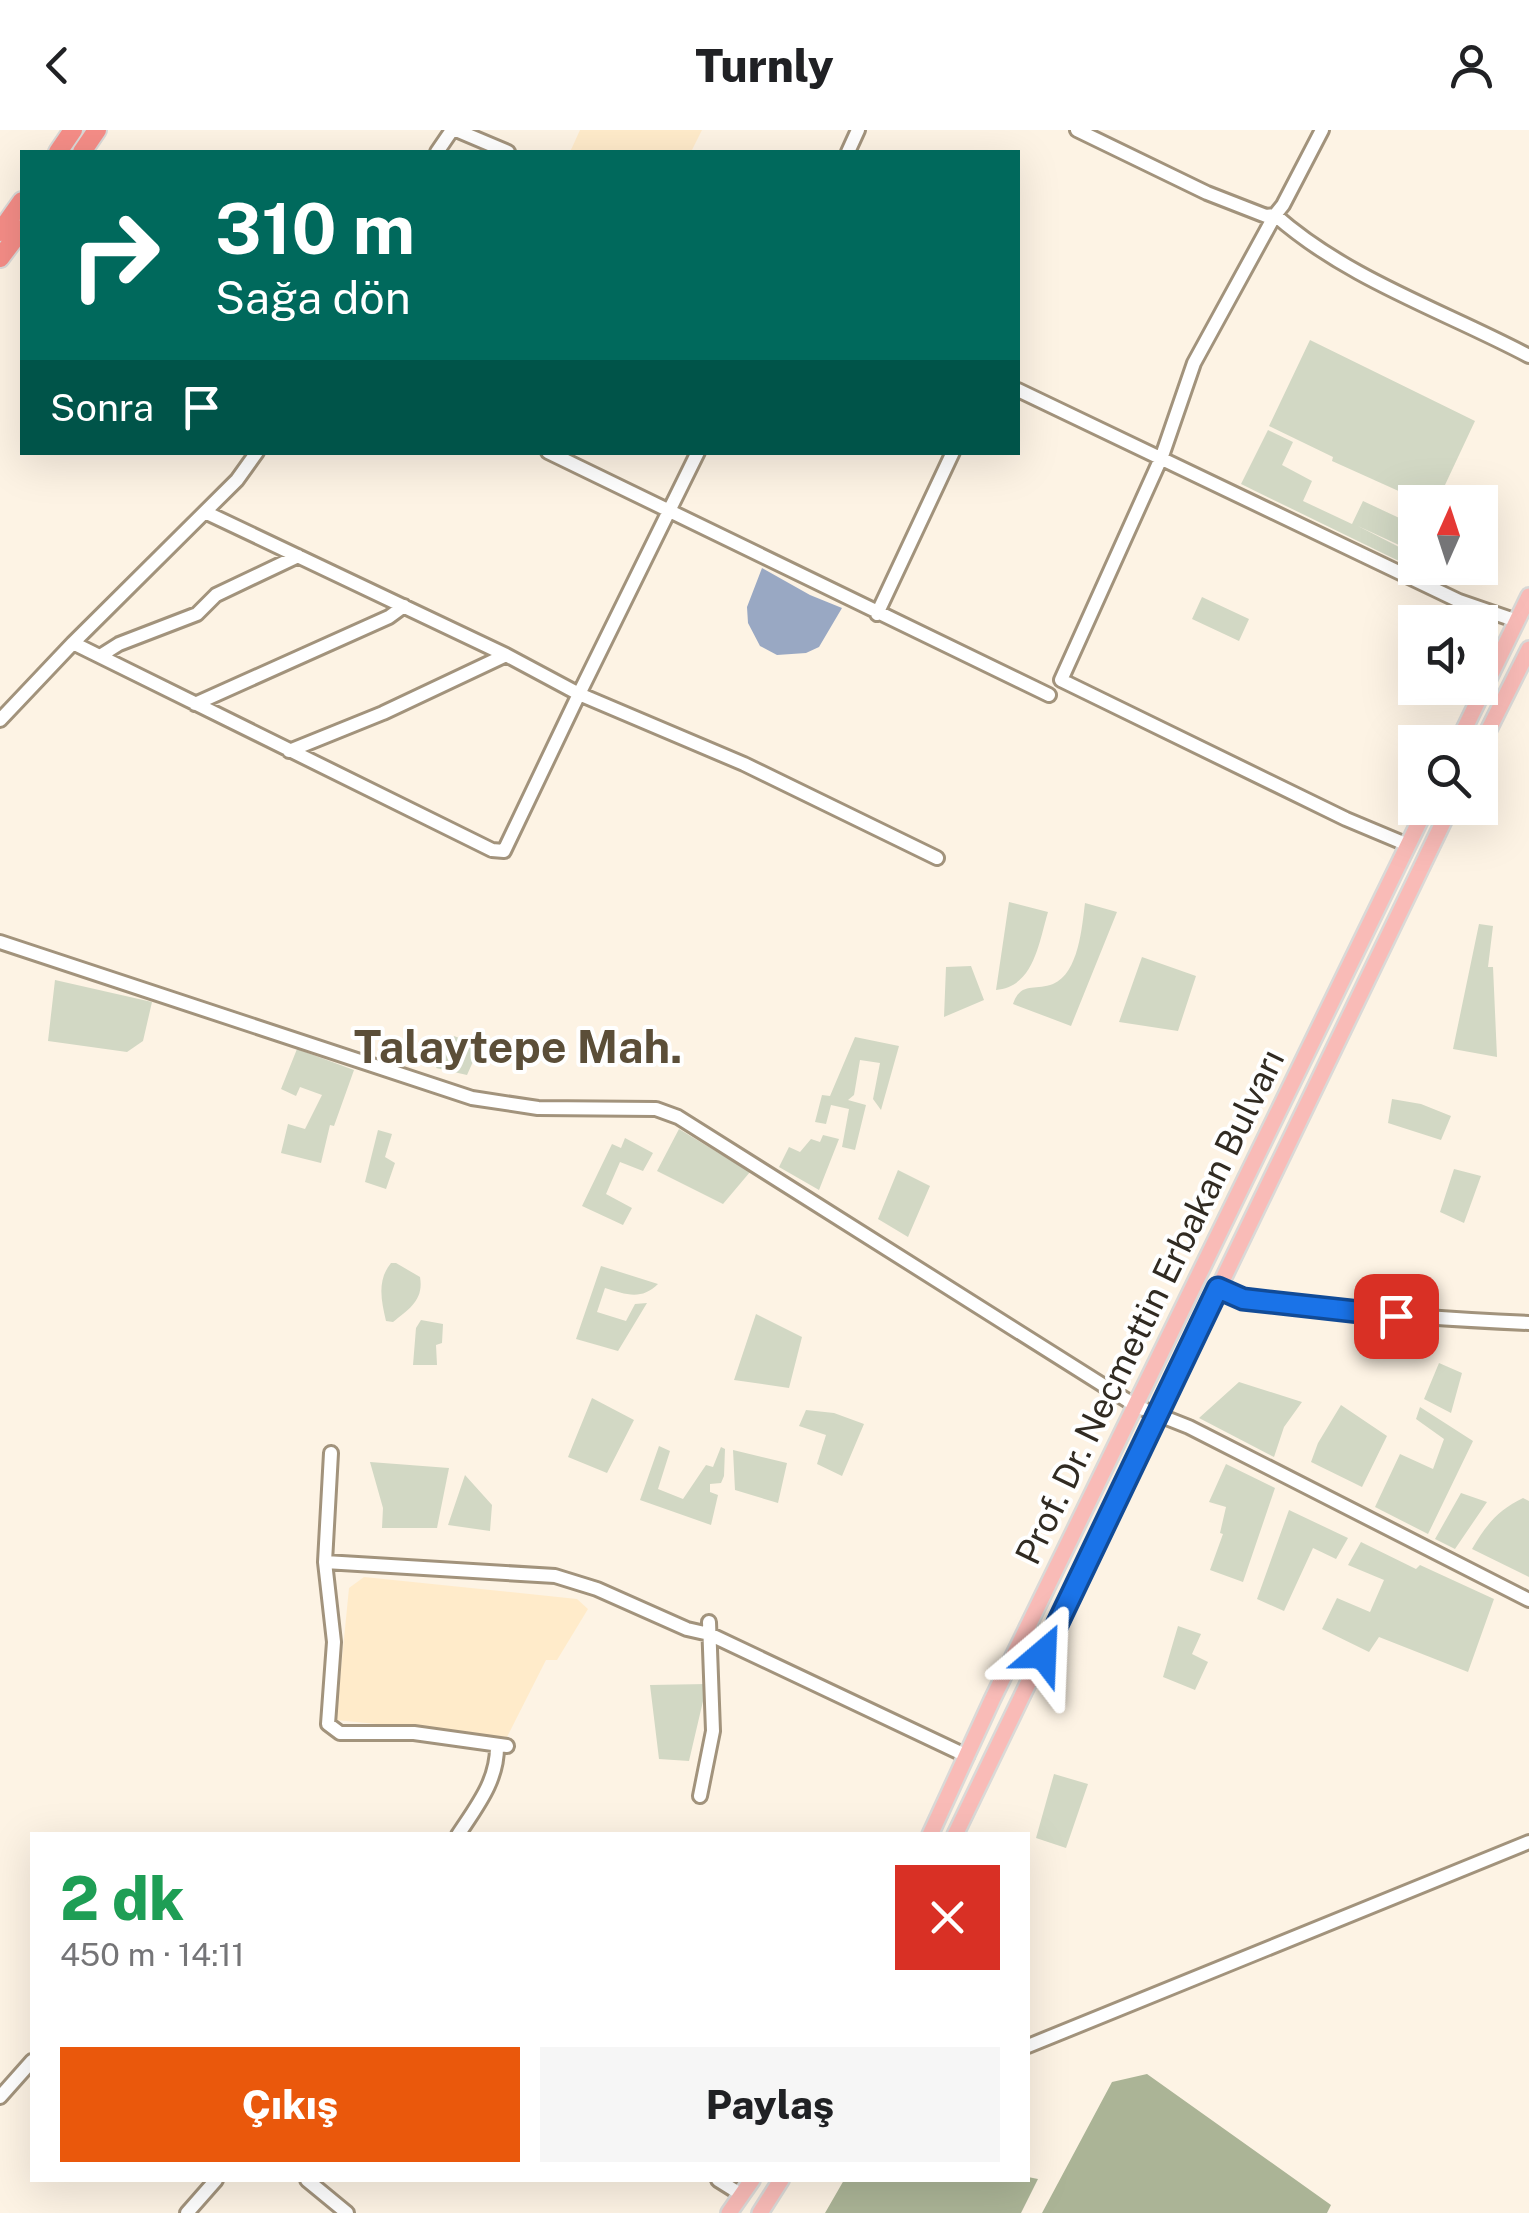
<!DOCTYPE html>
<html lang="tr">
<meta charset="utf-8">
<style>
:root{--surface:#fff;--page:#f6f6f6;--text:#202124;--muted:#757577;--accent:#ea580c}
body{margin:0;font-family:"Public Sans",sans-serif;background:var(--page);color:var(--text);height:100vh;display:flex;flex-direction:column;font-size:38px;white-space:nowrap}
*{box-sizing:border-box;margin:0}
p{font-size:32px;color:var(--muted)}
.icon{flex:none;width:55px;height:55px;fill:none;stroke:currentColor;stroke-width:2;stroke-linecap:round;stroke-linejoin:round}
.map{position:relative;flex:1;overflow:hidden}
.details{position:absolute;left:30px;top:1702px;width:1000px;height:350px;display:flex;flex-direction:column;background:var(--surface);border-radius:0px;box-shadow:0 10px 40px #0002}
.details>*{flex:none}
.banner{position:absolute;left:20px;top:20px;width:1000px;height:305px;border-radius:0px;box-shadow:0 10px 40px #0002;background:#00695c;color:#fff;overflow:hidden}
.needle{width:65px;rotate:3deg}
.buttons{position:absolute;left:1398px;top:355px;display:grid;gap:20px}
.buttons a{display:grid;place-items:center;width:100px;height:100px;border-radius:0px;background:var(--surface);box-shadow:0 10px 40px #0002;font-size:50px}
.pin{position:absolute;display:grid;place-items:center;width:85px;height:85px;color:#fff;margin:-42px;border-radius:20px;box-shadow:0 5px 15px #0006}
.me{position:absolute;width:110px;margin:-55px;rotate:26deg;stroke-linejoin:round;filter:drop-shadow(0 0 8px #0008)}
.turn{display:flex;align-items:center;gap:35px;height:210px;padding:0 30px;font-size:45px}
.turn .icon{width:130px;height:130px;stroke-width:2.5}
.turn b{display:block;font-size:70px;line-height:85px}
.then{display:flex;align-items:center;height:95px;padding:0 30px;background:#0003;gap:20px;font-size:38px}
.round{display:grid;place-items:center;flex:none;width:105px;height:105px;border-radius:0px;background:var(--page)}
.summary{display:flex;align-items:center;justify-content:space-between;height:170px;padding:0 30px}
h1{font-size:60px;font-weight:800;line-height:75px;color:#1e9e55}
.button{display:flex;gap:20px;margin-top:auto;padding:20px 30px}
.button a{flex:1;height:115px;border-radius:0px;background:var(--accent);color:#fff;font-size:40px;font-weight:800;line-height:115px;text-align:center}
.button a+a{background:var(--page);color:var(--text)}
header{display:flex;justify-content:space-between;align-items:center;height:130px;padding:0 30px;background:var(--surface);font-size:45px;font-weight:800}
.map>svg:first-child{display:block}
.built{fill:#ffebca}
.green{fill:#d2d8c4}
.forest{fill:#abb496}
.water{fill:#99a8c3}
.lines{fill:none;stroke-linecap:round;stroke-linejoin:round}
.minor-casing{stroke:#a2937c;stroke-width:18}
.major-casing{stroke:#dad9d7;stroke-width:20}
.highway-casing{stroke:#dad9d7;stroke-width:22}
.minor{stroke:#fff;stroke-width:12}
.major{stroke:#f9bbb7;stroke-width:15}
.highway{stroke:#f58d87;stroke-width:18}
.route-casing{stroke:#114b97;stroke-width:25}
.route{stroke:#1a73e8;stroke-width:18}
.labels{text-anchor:middle;stroke-width:8;stroke-linejoin:round;paint-order:stroke}
.street-label{font-size:35px;fill:#312b22;stroke:#fff}
.district-label{font-size:45px;font-weight:bold;fill:#5b4e38;stroke:#fff}
</style>
<header><svg class="icon" aria-label="back" viewBox="0 0 24 24"><path d="M15 5l-7 7 7 7"/></svg>Turnly<svg class="icon" aria-label="person" viewBox="0 0 24 24"><circle cx="12" cy="8" r="4"/><path d="M4 21q1-7 8-7t8 7"/></svg></header>
<div class="map">
<svg width="1529" height="2083" viewBox="0 0 1529 2083">
<rect width="100%" height="100%" fill="#fdf3e4"/>
<path class="built" d="M580,0H702L691,22H570Z
M364,1447L577,1469L588,1479L557,1530H546L507,1607L336,1590L349,1458Z"/>
<path class="green" d="M1310,210L1475,291L1437,372H1423L1332,331L1333,327L1269,296Z
M1268,300L1293,312L1282,335L1312,351L1303,371L1352,394L1363,371L1410,393L1399,415L1358,396L1401,418L1415,392V419L1407,435L1241,354Z
M1202,467L1249,489L1239,511L1192,489Z
M1009,772L1048,782C1039,812 1034,857 996,860Z
M1085,773L1117,782L1071,896L1013,874C1021,851 1035,861 1053,854C1079,843 1082,796 1085,773Z
M1479,794L1493,796L1488,837H1493L1497,927L1453,919Z
M1142,827L1196,846L1178,901L1119,892Z
M971,836L984,870L944,887L946,837Z
M55,850L152,872L143,911L127,922L48,911Z
M454,906L480,916L467,945L436,938Z
M855,907L899,916L881,980L873,969L880,933L860,930L854,965L848,970L866,975L855,1020L842,1017L849,979L831,975L826,994L815,992L822,965L830,966Z
M297,919L354,940L334,996L330,995L321,1033L281,1023L288,994L305,999L322,965L300,957L296,966L281,959Z
M1392,969L1421,974L1451,986L1441,1010L1388,993Z
M679,999L750,1042L723,1074L657,1041Z
M378,1000L392,1004L385,1027L395,1033L386,1059L365,1052Z
M823,1005L839,1009L819,1060L779,1037L789,1017L800,1022L811,1009L820,1012Z
M625,1008L653,1023L643,1041L620,1032L606,1064L632,1078L623,1095L582,1076L612,1014L621,1018Z
M1454,1039L1481,1046L1464,1093L1440,1082Z
M898,1040L930,1056L908,1107L878,1089Z
M391,1133H396L420,1147C424,1170 409,1179 393,1192L386,1191C381,1170 377,1150 391,1133Z
M601,1136L658,1154C641,1171 625,1164 605,1158L597,1182L626,1191L635,1174L647,1173L618,1221L576,1209Z
M756,1184L802,1207L789,1258L734,1250Z
M421,1190L443,1194L442,1213L436,1215L437,1235H413L416,1198Z
M1439,1233L1462,1243L1451,1283L1424,1269Z
M1239,1252L1302,1272L1284,1297L1274,1327L1199,1288Z
M592,1268L634,1290L607,1343L568,1327Z
M1341,1275L1387,1306L1362,1357L1311,1332L1318,1313Z
M1420,1277L1473,1311L1428,1404L1375,1377L1400,1324L1433,1339L1444,1309L1416,1289Z
M806,1280L834,1283L864,1294L842,1346L817,1334L826,1305L799,1296Z
M659,1316L670,1321L658,1359L683,1369L706,1335L713,1337L721,1317L725,1319L724,1346L721,1353L710,1354V1362L718,1365L711,1395L640,1370Z
M733,1320L787,1333L778,1373L735,1360Z
M370,1332L449,1338L437,1398H382L383,1378Z
M1226,1334L1275,1358L1243,1452L1210,1440L1223,1404L1220,1403L1226,1377L1209,1372Z
M465,1345L492,1375L490,1401L448,1395Z
M1461,1363L1487,1372L1455,1419L1435,1409Z
M1523,1368L1529,1371V1447L1472,1419C1486,1395 1498,1380 1523,1368Z
M1289,1380L1348,1408L1336,1429L1313,1418L1284,1481L1257,1469Z
M1361,1412L1416,1439L1420,1435L1494,1469L1468,1542L1379,1507L1369,1522L1322,1499L1337,1468L1370,1482L1384,1450L1348,1435Z
M1178,1496L1201,1504L1192,1524L1208,1532L1195,1560L1163,1547Z
M707,1554L689,1631L659,1629L650,1555Z
M1054,1644L1088,1654L1066,1718L1036,1708Z"/>
<path class="forest" d="M1147,1944L1331,2075L1327,2083H1042L1112,1952Z
M1028,2047L1038,2049L1021,2083H825L844,2050H1028Z"/>
<path class="water" d="M762,438L810,465L842,478L819,517L806,523L777,525L760,516L748,493L747,477Z"/>
<g class="lines">
<g class="minor-casing">
<path id="minor" d="M456,0L508,22
M1077,0L1207,63L1266,86L1275,85L1283,75L1322,0
M437,22L452,0
M848,22L858,0
M1018,260L1459,471L1517,491
M548,322L1049,565
M698,322L579,564L744,634L937,728
M877,484L953,322
M73,513L492,720L504,721L579,564L506,525L205,382
M100,526L119,514L197,484L216,465L298,426
M195,574L389,487L404,476
M0,590L73,513L237,350L257,322
M289,621L383,583L506,525
M1408,715L1346,689L1061,550L1162,326L1194,233L1275,85C1347,149 1444,181 1529,226
M0,812L472,968L538,978L656,979L678,987L1136,1276L1189,1297L1529,1470
M1219,1158C1250,1172 1283,1174 1318,1177C1388,1185 1458,1190 1529,1193
M331,1323L325,1432L334,1512L328,1594L340,1603H414L507,1616
M325,1432L555,1446L597,1459L687,1499L709,1504L967,1626
M700,1666L713,1601L709,1492
M458,1705C477,1676 498,1650 497,1615
M1028,1916L1529,1712
M0,1967L32,1931
M307,2050L347,2083
M718,2050L742,2065
M187,2083L216,2050"/>
</g>
<g class="major-casing">
<path id="major" d="M1458,612L1529,466
M1480,617L1529,519
M930,1705L992,1570L1426,678
M955,1705L1450,678
M729,2083L752,2050
M760,2083L781,2050"/>
</g>
<g class="highway-casing">
<path id="highway" d="M58,22L73,0
M82,22L97,0
M0,102L22,71
M0,128L22,99"/>
</g>
<use href="#minor" class="minor"/>
<use href="#major" class="major"/>
<use href="#highway" class="highway"/>
</g>
<g class="lines">
<g class="route-casing">
<path id="route" d="M1043,1524L1218,1158L1243,1169L1396,1186"/>
</g>
<use href="#route" class="route"/>
</g>
<g class="labels">
<g class="street-label">
<text transform="translate(1150 1177) rotate(-64)" y="12">Prof. Dr. Necmettin Erbakan Bulvarı</text>
</g>
<g class="district-label">
<text x="518" y="933">Talaytepe Mah.</text>
</g>
</g>
</svg>
<div class="buttons">
<a><svg class="needle" viewBox="-14 -14 28 28"><path d="M0-13l5 13h-10z" fill="#e53935"/><path d="M0 13l5-13h-10z" fill="#757577"/></svg></a>
<a><svg class="icon" aria-label="sound" viewBox="0 0 24 24"><path d="M4 9h4l5-4v14l-5-4H4zM17 9q2 3 0 6"/></svg></a>
<a><svg class="icon" aria-label="search" viewBox="0 0 24 24"><circle cx="10" cy="10" r="6"/><path d="M15 15l6 6"/></svg></a>
</div>
<div class="pin" style="left:1396px;top:1186px;background:#d93025"><svg class="icon" aria-label="arrive" viewBox="0 0 24 24"><path d="M6 21V4h12l-3 4 3 4H6"/></svg></div>
<svg class="me" style="left:1043px;top:1524px" viewBox="-20 -20 40 40"><path d="M0-17L14 15 0 8-14 15z" fill="#1a73e8" stroke="#fff" stroke-width="4"/></svg>
<div class="banner">
<div class="turn"><svg class="icon" aria-label="right" viewBox="0 0 24 24"><path d="M7 20v-9h11M14 6l5 5-5 5"/></svg><div><b>310 m</b>Sağa dön</div></div>
<div class="then">Sonra<svg class="icon" aria-label="arrive" viewBox="0 0 24 24"><path d="M6 21V4h12l-3 4 3 4H6"/></svg></div>
</div>
<section class="details">
<div class="summary"><div><h1>2 dk</h1><p>450 m · 14:11</p></div><a class="round" style="background:#d93025;color:#fff"><svg class="icon" aria-label="close" viewBox="0 0 24 24"><path d="M6 6l12 12M18 6L6 18"/></svg></a></div>
<div class="button"><a>Çıkış</a><a>Paylaş</a></div>
</section>
</div>
